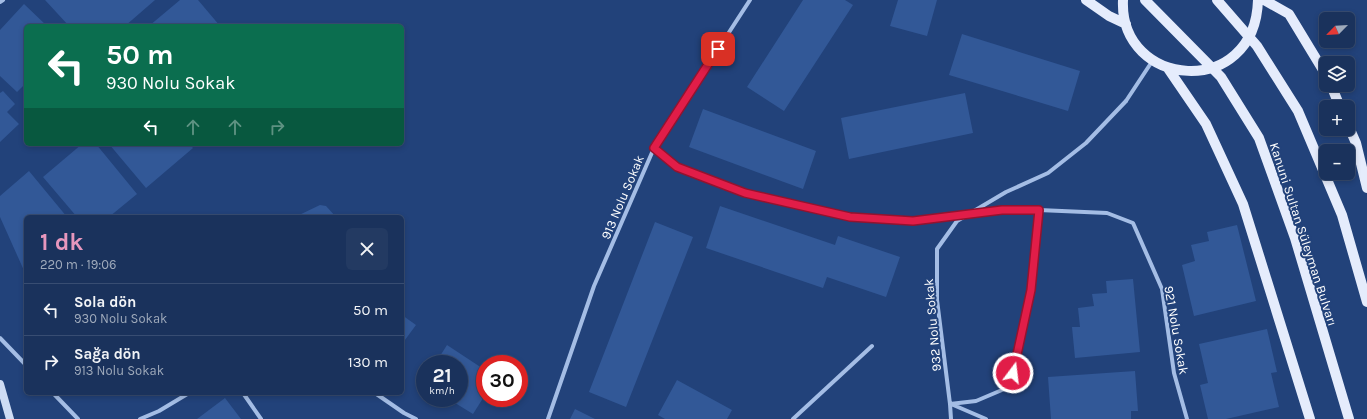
<!DOCTYPE html>
<html lang="tr">
<meta charset="utf-8">
<style>
:root{--surface:#1a325c;--page:#233a62;--text:#f1f3f6;--muted:#9faabb;--line:#384d72;--accent:#e797bd}
body{margin:0;font-family:Karla,sans-serif;background:var(--page);color:var(--text);height:100vh;display:flex;flex-direction:column;font-size:15px;white-space:nowrap}
*{box-sizing:border-box;margin:0}
p{font-size:13px;color:var(--muted)}
.icon{flex:none;width:22px;height:22px;fill:none;stroke:currentColor;stroke-width:2;stroke-linecap:round;stroke-linejoin:round}
.map{position:relative;flex:1;overflow:hidden}
.panel{position:absolute;left:24px;top:215px;width:380px;height:180px;display:flex;flex-direction:column;background:var(--surface);border-radius:6px;box-shadow:0 2px 6px #0003,0 0 0 1px var(--line)}
.panel>*{flex:none}
.banner{position:absolute;left:24px;top:24px;width:380px;height:122px;border-radius:6px;box-shadow:0 2px 6px #0003,0 0 0 1px var(--line);background:#0b6e4f;color:#fff;overflow:hidden}
.needle{width:26px;rotate:246deg}
.tools{position:absolute;left:1319px;top:12px;display:grid;gap:8px}
.tools a{display:grid;place-items:center;width:36px;height:36px;border-radius:6px;background:var(--surface);box-shadow:0 2px 6px #0003,0 0 0 1px var(--line);font-size:20px}
.speed{position:absolute;left:416px;top:355px;display:flex;gap:8px;font-size:20px;font-weight:700;text-align:center}
.speed>*{display:grid;place-content:center;width:52px;height:52px;border-radius:50%;background:var(--surface);box-shadow:0 2px 6px #0003,0 0 0 1px var(--line);line-height:1}
.speed small{font-size:10px;font-weight:400}
.speed .limit{border:6px solid #d22;background:#fff;color:#111}
.pin{position:absolute;display:grid;place-items:center;width:34px;height:34px;color:#fff;margin:-17px;border-radius:8px;box-shadow:0 2px 6px #0006}
.me{position:absolute;width:44px;margin:-22px;rotate:15deg;stroke-linejoin:round;filter:drop-shadow(0 0 3px #0008)}
.turn{display:flex;align-items:center;gap:14px;height:84px;padding:0 16px;font-size:18px}
.turn .icon{width:52px;height:52px;stroke-width:2.5}
.turn b{display:block;font-size:28px;line-height:34px}
.lanes{display:flex;align-items:center;height:38px;padding:0 16px;background:#0003;justify-content:center;gap:20px;direction:ltr}
.lanes .off{opacity:.35}
.round{display:grid;place-items:center;flex:none;width:42px;height:42px;border-radius:6px;background:var(--page)}
.headline{display:flex;align-items:center;justify-content:space-between;height:68px;padding:0 16px}
h1{font-size:24px;font-weight:700;line-height:30px;color:var(--accent)}
ul{padding:0;list-style:none}
li{display:flex;align-items:center;gap:12px;height:52px;padding:0 16px;border-top:1px solid var(--line)}
li div{flex:1}
li b{display:block;font-size:15px}
li em{font-style:normal}
.map>svg:first-child{display:block}
.building{fill:#325897}
.lines{fill:none;stroke-linecap:round;stroke-linejoin:round}
.street{stroke:#a4bde5;stroke-width:4}
.secondary{stroke:#cedcf4;stroke-width:8}
.primary{stroke:#e5ecfc;stroke-width:10}
.street-bridge{stroke:#a4bde5;stroke-width:4}
.primary-bridge{stroke:#e5ecfc;stroke-width:10}
.route-casing{stroke:#92132f;stroke-width:10}
.route{stroke:#e11d48;stroke-width:7}
.labels{text-anchor:middle;stroke-width:4;stroke-linejoin:round;paint-order:stroke}
.street-label{font-size:13px;fill:#fff;stroke:#22427a}
</style>
<div class="map">
<svg width="1367" height="419" viewBox="0 0 1367 419">
<rect width="100%" height="100%" fill="#22427a"/>
<path class="building" d="M45,0H155L125,26H121L118,23L115,26H69Z
M180,0H198L220,26H149Z
M803,0H845L853,5L784,111L747,87Z
M898,0H937L927,36L890,26Z
M24,4L47,26H26V83L17,92L0,76V30Z
M962,34L1080,71L1068,111L949,75Z
M3,91L15,104L7,112L19,124L0,142V93Z
M965,93L973,133L849,159L841,118Z
M703,109L816,151L803,189L689,147Z
M82,144H96L137,194L109,217H77L43,177Z
M109,144H189L193,148L146,188Z
M29,171L67,217H26V275L0,217V196Z
M320,205L326,206L336,217H295Z
M720,206L835,245L838,236L900,257L886,297L827,277L823,288L706,248Z
M655,222L693,237L626,407L589,392Z
M1237,225L1256,301L1194,316L1182,265L1195,261L1191,245L1209,241L1207,232Z
M1133,279L1140,352L1075,358L1072,327H1080L1078,308L1094,306L1092,294L1107,293L1106,281Z
M402,315L416,325L402,344Z
M1267,329L1277,372L1271,373L1279,407L1226,419H1208L1200,385L1208,383L1199,344Z
M447,345L485,370V395L473,414L447,398H459V364H435Z
M1135,371L1138,411H1131V419H1051L1048,377Z
M677,380L732,410L727,419H665L658,415Z
M225,398L241,419H197Z
M575,409L595,419H570Z"/>
<g class="lines">
<path class="street" d="M0,2L3,0
M1126,101L1153,60
M654,148L677,167L745,193L849,217L913,221L1002,210H1039L1107,213L1133,223L1162,289L1174,373L1187,419
M937,300L950,404L951,419
M0,338L26,365
M53,393L78,419
M243,393L261,419
M375,393L404,413L416,419
M950,404L976,401L1009,387L1017,359L1031,290L1039,210
M951,404L986,419
M140,419L159,411L189,393
M548,419L594,286L654,148L750,0
M793,419L872,346"/>
<path class="secondary" d="M0,384L10,419"/>
<path class="primary" d="M1086,0L1109,16L1126,24
M1123,0C1119,89 1255,100 1258,0
M1264,0L1289,14L1326,75
M1167,67L1206,124L1243,204L1310,419
M1331,85L1340,107
M1348,125L1356,143L1367,188"/>
<path class="street-bridge" d="M937,300V249L957,221L1006,192L1048,173L1086,143L1126,101"/>
<path class="primary-bridge" d="M1145,0L1221,77L1259,138L1295,238L1349,419
M1217,0L1257,46L1298,111L1342,215L1367,302"/>
</g>
<g class="lines">
<g class="route-casing">
<path id="route" d="M718,49L654,148L677,167L745,193L850,217L913,221L1002,210H1039L1031,290L1013,373"/>
</g>
<use href="#route" class="route"/>
</g>
<g class="labels">
<g class="street-label">
<text transform="translate(622 197) rotate(-67)" y="5">913 Nolu Sokak</text>
<text transform="translate(1304 234) rotate(72)" y="5">Kanuni Sultan Süleyman Bulvarı</text>
<text transform="translate(932 325) rotate(-95)" y="5">932 Nolu Sokak</text>
<text transform="translate(1177 330) rotate(80)" y="5">921 Nolu Sokak</text>
</g>
</g>
</svg>
<div class="tools">
<a><svg class="needle" viewBox="-14 -14 28 28"><path d="M0-13l5 13h-10z" fill="#e53935"/><path d="M0 13l5-13h-10z" fill="#9faabb"/></svg></a>
<a><svg class="icon" aria-label="layers" viewBox="0 0 24 24"><path d="M12 4l9 5-9 5-9-5zM3 14l9 5 9-5"/></svg></a>
<a>+</a>
<a>−</a>
</div>
<div class="speed"><div>21<small>km/h</small></div><div class="limit">30</div></div>
<div class="pin" style="left:718px;top:49px;background:#d93025"><svg class="icon" aria-label="arrive" viewBox="0 0 24 24"><path d="M6 21V4h12l-3 4 3 4H6"/></svg></div>
<svg class="me" style="left:1013px;top:373px" viewBox="-20 -20 40 40"><circle r="17" fill="#e11d48" stroke="#fff" stroke-width="3"/><path d="M0-11L8 9 0 5-8 9z" fill="#fff"/></svg>
<div class="banner">
<div class="turn"><svg class="icon" aria-label="left" viewBox="0 0 24 24"><path d="M17 20v-9H6M10 6l-5 5 5 5"/></svg><div><b>50 m</b>930 Nolu Sokak</div></div>
<div class="lanes"><svg class="icon" aria-label="left" viewBox="0 0 24 24"><path d="M17 20v-9H6M10 6l-5 5 5 5"/></svg><svg class="icon off" aria-label="ahead" viewBox="0 0 24 24"><path d="M12 20V5M6 11l6-6 6 6"/></svg><svg class="icon off" aria-label="ahead" viewBox="0 0 24 24"><path d="M12 20V5M6 11l6-6 6 6"/></svg><svg class="icon off" aria-label="right" viewBox="0 0 24 24"><path d="M7 20v-9h11M14 6l5 5-5 5"/></svg></div>
</div>
<section class="panel">
<div class="headline"><div><h1>1 dk</h1><p>220 m · 19:06</p></div><a class="round"><svg class="icon" aria-label="close" viewBox="0 0 24 24"><path d="M6 6l12 12M18 6L6 18"/></svg></a></div>
<ul>
<li><svg class="icon" aria-label="left" viewBox="0 0 24 24"><path d="M17 20v-9H6M10 6l-5 5 5 5"/></svg><div><b>Sola dön</b><p>930 Nolu Sokak</p></div><em>50 m</em></li>
<li><svg class="icon" aria-label="right" viewBox="0 0 24 24"><path d="M7 20v-9h11M14 6l5 5-5 5"/></svg><div><b>Sağa dön</b><p>913 Nolu Sokak</p></div><em>130 m</em></li>
</ul>
</section>
</div>
